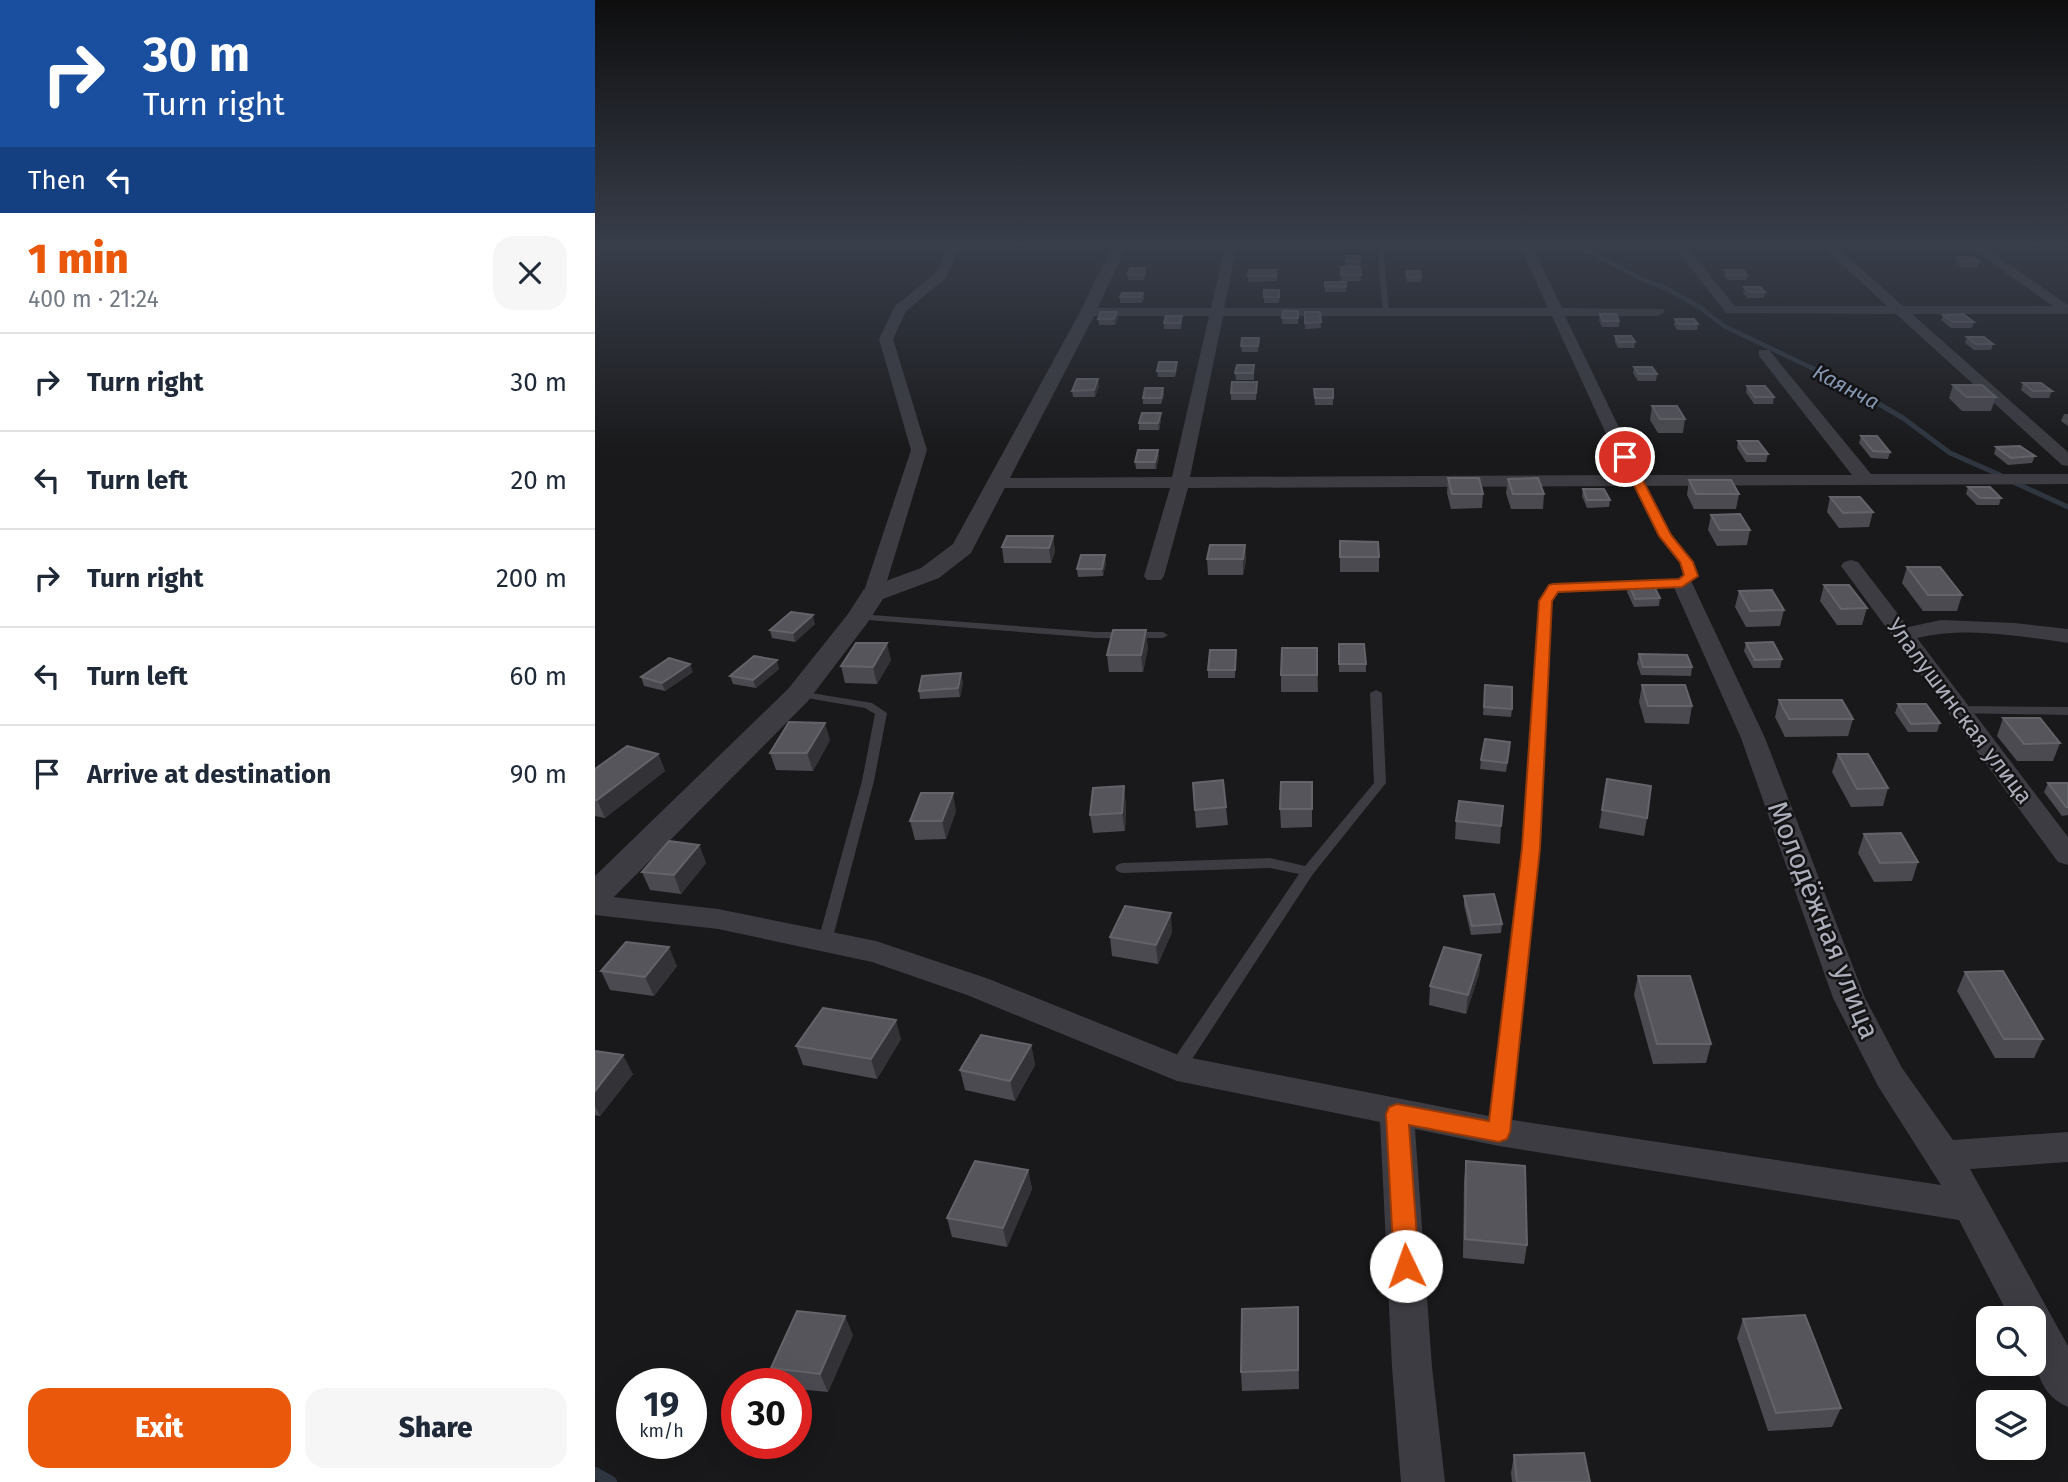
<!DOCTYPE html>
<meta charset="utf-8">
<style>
:root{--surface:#fff;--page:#f6f6f7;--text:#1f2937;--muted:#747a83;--line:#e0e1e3;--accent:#ea580c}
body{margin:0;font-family:"Fira Sans",sans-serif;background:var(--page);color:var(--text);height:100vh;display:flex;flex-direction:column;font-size:26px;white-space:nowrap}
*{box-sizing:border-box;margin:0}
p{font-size:23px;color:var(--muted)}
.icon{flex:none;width:38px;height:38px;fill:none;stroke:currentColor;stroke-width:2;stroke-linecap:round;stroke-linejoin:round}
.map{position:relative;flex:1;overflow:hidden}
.details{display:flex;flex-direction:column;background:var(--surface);width:595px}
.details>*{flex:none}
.guide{background:#1a4fa0;color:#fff;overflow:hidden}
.controls{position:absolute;left:1381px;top:1306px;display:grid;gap:14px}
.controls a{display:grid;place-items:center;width:70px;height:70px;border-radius:14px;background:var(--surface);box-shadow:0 7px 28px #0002;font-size:35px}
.speed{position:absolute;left:21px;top:1368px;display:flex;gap:14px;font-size:35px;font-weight:700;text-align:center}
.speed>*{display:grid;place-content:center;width:91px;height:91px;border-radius:50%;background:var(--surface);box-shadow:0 7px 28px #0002;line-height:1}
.speed small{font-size:18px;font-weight:400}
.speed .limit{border:10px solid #d22;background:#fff;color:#111}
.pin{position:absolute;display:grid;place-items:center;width:60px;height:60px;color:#fff;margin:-30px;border:4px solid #fff;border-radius:50%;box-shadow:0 2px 7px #0007}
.me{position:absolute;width:77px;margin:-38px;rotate:357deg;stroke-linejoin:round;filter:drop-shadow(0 0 5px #0008)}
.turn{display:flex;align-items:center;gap:24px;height:147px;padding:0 28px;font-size:32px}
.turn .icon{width:91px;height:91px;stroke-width:2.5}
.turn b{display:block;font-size:49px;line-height:60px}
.then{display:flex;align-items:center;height:66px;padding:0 28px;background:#0003;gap:14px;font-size:26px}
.round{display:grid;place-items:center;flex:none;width:74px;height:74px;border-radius:21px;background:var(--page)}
.summary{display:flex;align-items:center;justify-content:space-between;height:119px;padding:0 28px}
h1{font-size:42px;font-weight:800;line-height:52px;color:var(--accent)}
.primary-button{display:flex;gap:14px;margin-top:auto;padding:14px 28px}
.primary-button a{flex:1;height:80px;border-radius:21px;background:var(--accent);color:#fff;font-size:28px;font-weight:800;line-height:80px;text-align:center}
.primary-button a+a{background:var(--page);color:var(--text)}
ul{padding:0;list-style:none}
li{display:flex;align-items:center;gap:21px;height:98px;padding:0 28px;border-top:2px solid var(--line)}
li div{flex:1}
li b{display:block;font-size:26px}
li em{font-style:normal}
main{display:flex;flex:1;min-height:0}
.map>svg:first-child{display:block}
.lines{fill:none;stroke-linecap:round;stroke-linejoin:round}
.stream-far2{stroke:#2f363f;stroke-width:4.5}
.stream-far1{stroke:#2f363f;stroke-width:5}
.stream{stroke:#2f363f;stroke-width:12}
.service{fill:#3c3c42;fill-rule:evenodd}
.minor{fill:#3c3c42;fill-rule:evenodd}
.tertiary{fill:#3c3c42;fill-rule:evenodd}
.wall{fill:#4b4a50}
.shaded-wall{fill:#333236}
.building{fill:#56555b;stroke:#63636a;stroke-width:2}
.route{fill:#ea580c;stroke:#983908;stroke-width:2}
.labels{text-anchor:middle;stroke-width:5;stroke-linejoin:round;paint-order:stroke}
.far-water-label{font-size:21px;font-style:italic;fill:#8597b3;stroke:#141416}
.street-label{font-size:23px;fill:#acaeba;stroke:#141416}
.near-street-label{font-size:28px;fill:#acaeba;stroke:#141416}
</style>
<main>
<section class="details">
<div class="guide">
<div class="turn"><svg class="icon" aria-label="right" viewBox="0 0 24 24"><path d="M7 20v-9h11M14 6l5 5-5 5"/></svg><div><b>30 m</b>Turn right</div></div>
<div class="then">Then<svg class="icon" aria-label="left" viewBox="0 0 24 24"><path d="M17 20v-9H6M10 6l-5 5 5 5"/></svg></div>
</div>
<div class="summary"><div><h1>1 min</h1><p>400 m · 21:24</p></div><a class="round"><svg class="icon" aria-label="close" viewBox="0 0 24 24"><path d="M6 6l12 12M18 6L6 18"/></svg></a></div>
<ul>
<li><svg class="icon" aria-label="right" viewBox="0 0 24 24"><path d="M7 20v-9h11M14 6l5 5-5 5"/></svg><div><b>Turn right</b></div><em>30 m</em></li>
<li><svg class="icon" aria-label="left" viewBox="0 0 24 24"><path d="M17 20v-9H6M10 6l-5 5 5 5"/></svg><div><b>Turn left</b></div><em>20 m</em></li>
<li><svg class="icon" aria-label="right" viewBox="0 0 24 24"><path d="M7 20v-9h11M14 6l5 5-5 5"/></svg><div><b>Turn right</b></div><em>200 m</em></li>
<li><svg class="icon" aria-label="left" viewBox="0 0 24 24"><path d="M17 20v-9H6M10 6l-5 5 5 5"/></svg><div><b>Turn left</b></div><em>60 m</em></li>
<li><svg class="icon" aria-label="arrive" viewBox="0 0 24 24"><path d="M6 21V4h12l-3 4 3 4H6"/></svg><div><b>Arrive at destination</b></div><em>90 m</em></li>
</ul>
<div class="primary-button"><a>Exit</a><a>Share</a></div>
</section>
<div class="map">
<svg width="1473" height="1482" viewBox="0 0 1473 1482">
<rect width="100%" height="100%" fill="#19191b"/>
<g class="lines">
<path class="stream-far2" d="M982,246L1053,282L1071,288L1106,308L1129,326L1246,382"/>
<path class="stream-far1" d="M1243,380L1308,418L1355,453L1405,475
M1416,481L1473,507"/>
<path class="stream" d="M0,1473L16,1482"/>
<path class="service" d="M782,246H788L794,312L791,314L788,312Z
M1041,478L1045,481L1075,535L1096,562L1101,576L1087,586L961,591L955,601L943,848L913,1132L910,1137L904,1139L898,1137L895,1132L929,848L945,601L954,586L958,585L1084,580L1091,575L1086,562L1066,536L1037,481Z
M264,614L501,632H568L573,635L568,638H501L260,619L259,617L260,615Z
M781,690L787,693L791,783L718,874L588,1073L582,1075L576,1073L574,1068L576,1063L704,874L675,868L527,873L522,871L520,868L522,865L527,863L675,858L710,866L779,783L775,693Z
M204,691L277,703L292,713L279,781L237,941L235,945L230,946L225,945L223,941L267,781L280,714L270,708L200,696L198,694L200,692Z
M1364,706L1473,707V715L1360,713L1358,710L1360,707Z"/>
<path class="minor" d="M356,246H369L361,253L352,277L311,311L298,339L332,450L288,594L285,598H271L268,594L316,450L284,339L300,306L342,272L350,252Z
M630,246H642L629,308H953L925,246H937L967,308L1068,309L1070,312L1063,316H970L1047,475H1257L1164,356V350H1174L1276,474H1473V484L593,488L569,576L566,580H552L549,576L575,488H404L395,483L404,478L577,477L614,316H493L486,312L493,308H616ZM628,316H957L1030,475L595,477Z
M1079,246H1091L1140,306H1292L1227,246H1240L1308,306H1458L1373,246H1387L1473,305V314H1317L1473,452V466L1467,465L1301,314L1131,313Z
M1256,560L1263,562L1313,627L1346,620L1420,623L1473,629V643C1424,636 1370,626 1322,638L1473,837V865L1463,862L1249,570L1246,566L1249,562Z
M1087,577L1094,579L1097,583L1170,738L1270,998L1307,1068L1358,1140L1473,1132V1162L1375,1169L1473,1346V1407C1437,1392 1438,1351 1438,1318H1415L1364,1220L904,1146L820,1129L837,1367L850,1482H806L797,1367L785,1122L582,1081L372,995L277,962L123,929L0,915V895L123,909L281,941L394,979L586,1056L904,1118L1346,1185L1283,1086L1238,998L1146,738L1077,583L1080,579Z"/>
<path class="tertiary" d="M517,246H531L501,312L376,553L344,578L288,599L273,622L213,701L12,904L0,908V876L193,689L253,614L269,589L326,568L358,544L485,312Z"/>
</g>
<path class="wall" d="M543,246H558L557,250H543Z
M689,246H703V248H689Z
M751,256L765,261V267H751Z
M1362,257L1385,261L1383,267H1366L1360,262Z
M746,267H765L766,281H746Z
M550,268L551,274L549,280H533V275Z
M682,270V281L653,282V276Z
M1130,270L1152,275L1151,280H1133L1129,276Z
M811,271L826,277V282H812Z
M751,282V292H730V286Z
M1149,287L1170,292L1169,298H1153L1148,293Z
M548,293L549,298L547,303H525V297Z
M685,296L684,303H669V297Z
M688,311H703V324H687Z
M522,312L523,318L520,325H504L503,319Z
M710,312H725L726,328L710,329Z
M1005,314L1024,321V327H1007L1004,320Z
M1348,315L1379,322L1377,328H1356L1346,320Z
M587,316V322L586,329H569V323Z
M1080,319L1103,324L1102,330H1082L1079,325Z
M1020,336L1040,342L1039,348H1023L1020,342Z
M1372,337L1398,344L1396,350H1379L1370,343Z
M664,338L663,352H647L646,346Z
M1039,367L1062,374L1061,381H1043L1038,373Z
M582,369L580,377H563L562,371Z
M659,371V380H641L640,373Z
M662,382L661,400H636V393Z
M1428,383L1457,391L1454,398H1436L1426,390Z
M1358,385L1401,397L1396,411H1367L1354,398Z
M504,386L500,397H478L477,391Z
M1152,386L1179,397L1178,404H1159L1151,392Z
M568,388L569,395L566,404H548V398Z
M719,389H738V405H720Z
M1057,406L1090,419L1088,433H1063L1055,420Z
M566,413V420L564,430H544V423Z
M1469,414H1473V426L1466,421Z
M1266,436L1295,452L1293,459L1276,458L1264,443Z
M1143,441L1173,454L1171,462H1151L1142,448Z
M1401,447L1440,456L1437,463L1413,465L1399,454Z
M564,457L561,469H541L540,462Z
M853,478L888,494L887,508L856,509L852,493Z
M913,479L949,494L948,509H916L911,493Z
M1094,480L1144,494L1141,509H1099L1092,495Z
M1373,487L1406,498L1404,505H1382L1371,494Z
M988,489L1015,500L1014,507L992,508L987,496Z
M1235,497L1278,512L1274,527L1244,528L1232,512Z
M1116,515L1155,530L1152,545L1122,546L1113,530Z
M458,536L460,552L456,563H409L407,547Z
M745,541L784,557V572H745Z
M650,545L651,561L648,575H613L612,559Z
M511,563L508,576L483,577L482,569Z
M1312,567L1367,595L1362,611H1328L1307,583Z
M1034,584L1065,598L1064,606L1039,607L1032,592Z
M1229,585L1272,608L1267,625H1242L1225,601Z
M1144,591L1189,610L1185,626L1151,627L1140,607Z
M220,624L200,642L177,638L175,630Z
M1151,643L1187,659L1185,668H1158L1149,651Z
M744,644L771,664V672H744Z
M553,647L548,672H514L512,655Z
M722,648L723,692H686V675Z
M641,650L640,678H613V670Z
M1044,654L1097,667L1096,676L1046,675L1042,663Z
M296,660L282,684L250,683L246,666Z
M184,669L161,688L138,684L135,676Z
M98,672L70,691L49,686L46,677Z
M368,682L365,697L325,699L324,691Z
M890,685L917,709L916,717L888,715Z
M1047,685L1097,706L1094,724L1050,723L1044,702Z
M1184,700L1258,719L1253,736L1190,737L1180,717Z
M1303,704L1345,723L1342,732H1313L1300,713Z
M1408,718L1465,743L1458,761H1422L1402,736Z
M235,740L218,771L181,770L175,753Z
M914,751L911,772L885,769L886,760Z
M63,754L70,771L10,818L0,816V769Z
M1243,754L1293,788L1288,806L1256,807L1237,772Z
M1012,779L1052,818L1049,836L1004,828Z
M717,782V827L686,828L685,809Z
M598,783L631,807L633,825L601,828Z
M1453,783H1473V815L1467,816L1449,792Z
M531,804L530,831L498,833L495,815Z
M361,811L351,839L320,840L315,821Z
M861,821L906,826L905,844L860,839Z
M1269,834L1323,862L1317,881L1279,882L1263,853Z
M104,845L111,863L86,894L55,890L47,872Z
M869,896L907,924L906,933L876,935L869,905Z
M577,932L563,964L517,956L515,937Z
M886,955L884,974L871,1014L834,1005L835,986Z
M82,966L59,996L15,990L6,971Z
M1370,972L1448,1039L1439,1058H1400L1362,991Z
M1043,976L1116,1044L1111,1063L1058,1064L1039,995Z
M306,1039L282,1079L208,1065L201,1046Z
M436,1045L440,1065L420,1101L370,1090L365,1070Z
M0,1051L38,1074L5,1116L0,1115Z
M871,1161L932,1245L929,1264L868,1258L869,1181Z
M433,1170L437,1189L412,1247L357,1237L352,1218Z
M703,1307L704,1389L647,1391L646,1372Z
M1148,1319L1246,1408L1237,1427L1173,1431L1142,1338Z
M258,1335L233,1392L201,1389V1384H183L176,1368Z
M919,1455L995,1482H917L916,1473Z"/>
<path class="shaded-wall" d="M522,312L523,318L520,325L519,319Z
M503,379L504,386L500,397L499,390Z
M566,413V420L564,430L563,423Z
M563,450L564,457L561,469L560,462Z
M458,536L460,552L456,563L454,548Z
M650,545L651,561L648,575V559Z
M510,555L511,563L508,576L507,569Z
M218,615L220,624L200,642L198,633Z
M551,630L553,647L548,672L546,655Z
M292,643L296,660L282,684L278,667Z
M182,660L184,669L161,688L158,680Z
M95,664L98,672L70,691L67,683Z
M366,673L368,682L365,697L363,688Z
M230,723L235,740L218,771L212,753Z
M63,754L70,771L10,818L2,800Z
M529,786L531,804L530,831L527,813Z
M358,793L361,811L351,839L347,821Z
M104,845L111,863L86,894L79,875Z
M576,913L577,932L563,964L561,945Z
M74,947L82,966L59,996L50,977Z
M886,955L884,974L871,1014L873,995Z
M301,1020L306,1039L282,1079L276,1059Z
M436,1045L440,1065L420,1101L415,1081Z
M28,1055L38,1074L5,1116L0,1106V1091Z
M433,1170L437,1189L412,1247L408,1228Z
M250,1316L258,1335L233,1392L225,1374Z"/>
<path class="building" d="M751,256H765V261H751Z
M1362,257H1378L1385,261H1367Z
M746,267H765L766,275H746Z
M535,268H550L548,275H533Z
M654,270H682L681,276H653Z
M1130,270H1148L1152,275H1134Z
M811,271H825L826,277H812Z
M730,282H751V287L730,286Z
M1149,287H1165L1170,292H1154Z
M669,290H684V297H669Z
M527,293H548L546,297H525Z
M688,311H703V318H687Z
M506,312H522L519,319H503Z
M710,312H725L726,322L710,323Z
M1005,314H1021L1024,321H1008Z
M1368,314L1379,322H1358L1348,315Z
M571,316H587L585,323H569Z
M1080,319H1099L1103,324H1083Z
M1020,336H1036L1040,342H1023Z
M1372,337H1389L1398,344H1381Z
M647,338H664L663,346H646Z
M564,362H582L580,371H562Z
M642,365H659L658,373H640Z
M1039,367H1057L1062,374H1044Z
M482,379H503L499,390L477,391Z
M637,382H662L661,393H636Z
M1428,383H1446L1457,391H1438Z
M1358,385H1387L1401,397H1371Z
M1152,386H1170L1179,397H1160Z
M550,388H568L566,398H548Z
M719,389H738V398H720Z
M1057,406H1082L1090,419H1065Z
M547,413H566L563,423H544Z
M1266,436H1282L1295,452L1278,451Z
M1143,441H1163L1173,454H1152Z
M1425,446L1440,456L1416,458L1401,447Z
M543,450H563L560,462H540Z
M853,478H884L888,494H857Z
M943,478L949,494H918L913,479Z
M1094,480H1136L1144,494H1101Z
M1373,487H1395L1406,498H1385Z
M988,489H1009L1015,500H992Z
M1235,497H1265L1278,512L1248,513Z
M1145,514L1155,530H1125L1116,515Z
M412,536H458L454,548L407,547Z
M745,541L783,542L784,557H745Z
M615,545H650L648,559H612Z
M486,555H510L507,569H482Z
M1312,567H1345L1367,595H1333Z
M1034,584H1058L1065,598L1040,599Z
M1229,585H1254L1272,608L1246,609Z
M1177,590L1189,610L1155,611L1144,591Z
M196,612L218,615L198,633L175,630Z
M518,630H551L546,655H512Z
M1178,642L1187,659L1160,660L1151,643Z
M261,643H292L278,667L246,666Z
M744,644H769L771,664H744Z
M687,648H722V675H686Z
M615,650H641L640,670H613Z
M1044,654L1092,655L1097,667H1048Z
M159,656L182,660L158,680L135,676Z
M74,658L95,664L67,683L46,677Z
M366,673L363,688L324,691L327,676Z
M890,685L917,687V709L889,707Z
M1047,685H1090L1097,706H1053Z
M1184,700H1247L1258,719H1194Z
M1303,704H1331L1345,723L1316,724Z
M1408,718H1445L1465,743L1429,744Z
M194,722L230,723L212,753H175Z
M890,739L915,742L912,763L886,760Z
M32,746L63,754L2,800H0V769Z
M1243,754H1273L1293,788L1262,789Z
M1012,779L1056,786L1052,818L1007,810Z
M628,780L631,807L600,810L598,783Z
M686,782H717V809H685Z
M1453,783H1473V807H1471Z
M529,786L527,813L495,815L498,788Z
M326,793H358L347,821H315Z
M864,801L908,806L906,826L861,821Z
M1306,833L1323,862L1285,863L1269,834Z
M74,841L104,845L79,875L47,872Z
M899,894L907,924L877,926L869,896Z
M530,906L576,913L561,945L515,937Z
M31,942L74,947L50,977L6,971Z
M849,947L886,955L873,995L835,986Z
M1408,971L1448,1039H1409L1370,972Z
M1043,976H1095L1116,1044H1062Z
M228,1008L301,1020L276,1059L201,1046Z
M386,1035L436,1045L415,1081L365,1070Z
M0,1051L28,1055L0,1091Z
M380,1161L433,1170L408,1228L352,1218Z
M871,1161L930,1166L932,1245L870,1239Z
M703,1307V1370L646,1372L647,1309Z
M202,1311L250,1316L225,1374L176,1368Z
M1210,1315L1246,1408L1181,1413L1148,1319Z
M989,1453L995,1482H922L919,1455Z"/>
<linearGradient id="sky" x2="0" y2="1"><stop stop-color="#0e0e0f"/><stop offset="0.54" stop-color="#383e4a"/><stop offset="1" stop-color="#383e4a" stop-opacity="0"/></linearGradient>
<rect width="1473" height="453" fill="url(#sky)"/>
<path class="route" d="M1030,453L1036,457L1076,535L1098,562L1103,576L1087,587L963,592L957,601L945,848L915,1132L912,1139L904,1142L814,1125L824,1266L820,1274L811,1277L803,1274L799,1266L791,1114L794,1107L802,1104L894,1121L927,848L944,601L954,585L958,584L1084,579L1089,575L1085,562L1064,536L1025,457Z"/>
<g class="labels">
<g class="far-water-label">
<text transform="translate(1251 387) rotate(28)" y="7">Каянча</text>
</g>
<g class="street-label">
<text transform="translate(1365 711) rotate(53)" y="8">Улалушинская улица</text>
</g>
<g class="near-street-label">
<text transform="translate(1229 920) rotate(68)" y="10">Молодёжная улица</text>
</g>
</g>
</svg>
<div class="controls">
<a><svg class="icon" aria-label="search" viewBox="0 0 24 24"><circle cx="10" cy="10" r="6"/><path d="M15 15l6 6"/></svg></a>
<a><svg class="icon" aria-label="layers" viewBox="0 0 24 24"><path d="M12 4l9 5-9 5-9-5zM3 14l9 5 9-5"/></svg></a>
</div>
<div class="speed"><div>19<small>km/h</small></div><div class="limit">30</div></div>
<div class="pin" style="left:1030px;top:457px;background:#d93025"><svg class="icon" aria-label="arrive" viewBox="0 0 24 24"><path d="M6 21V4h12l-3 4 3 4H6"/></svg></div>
<svg class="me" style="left:811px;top:1266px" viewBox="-20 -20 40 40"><circle r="19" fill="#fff"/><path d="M0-13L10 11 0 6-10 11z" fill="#ea580c"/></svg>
</div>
</main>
